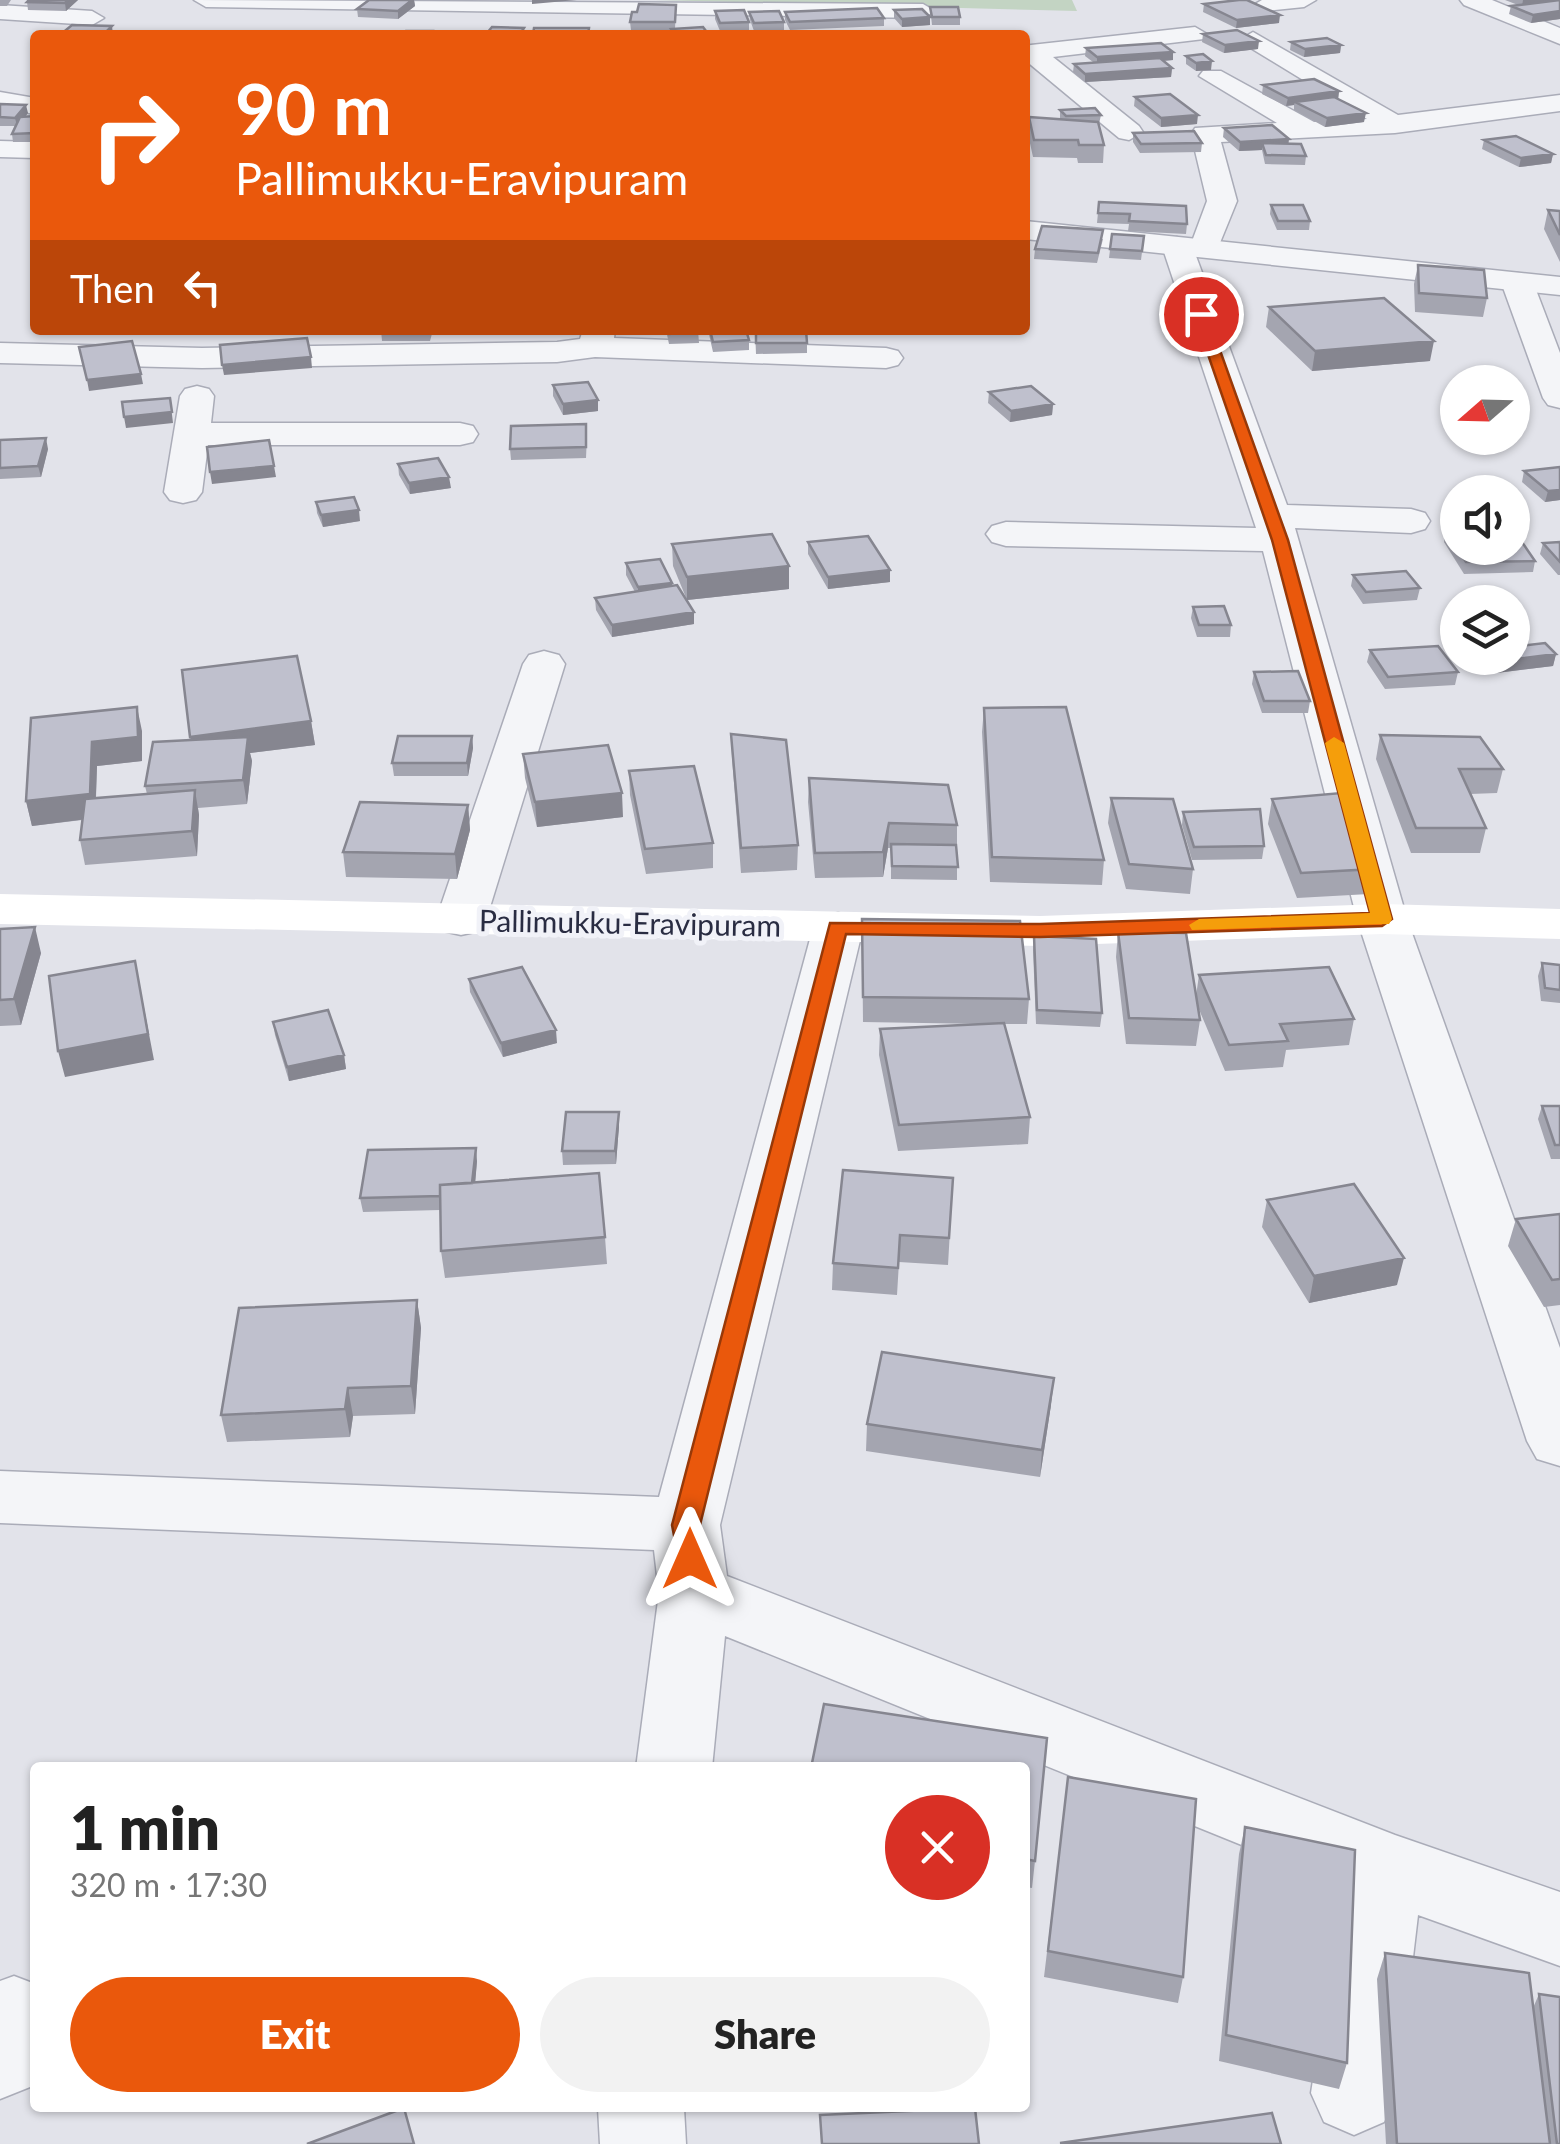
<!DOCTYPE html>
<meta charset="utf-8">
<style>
:root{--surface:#fff;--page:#f2f2f2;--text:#222;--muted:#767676;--accent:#ea580c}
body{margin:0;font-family:Lato,sans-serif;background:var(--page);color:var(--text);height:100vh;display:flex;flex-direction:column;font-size:38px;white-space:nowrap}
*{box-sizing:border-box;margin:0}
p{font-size:32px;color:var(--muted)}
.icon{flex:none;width:55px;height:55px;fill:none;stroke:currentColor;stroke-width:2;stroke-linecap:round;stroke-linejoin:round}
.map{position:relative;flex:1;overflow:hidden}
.side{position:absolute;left:30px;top:1762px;width:1000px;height:350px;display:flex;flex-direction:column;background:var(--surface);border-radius:10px;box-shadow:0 2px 8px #0004}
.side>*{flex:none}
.top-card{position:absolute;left:30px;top:30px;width:1000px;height:305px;border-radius:10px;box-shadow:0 2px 8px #0004;background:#ea580c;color:#fff;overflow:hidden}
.needle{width:65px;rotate:250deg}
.buttons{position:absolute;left:1440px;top:365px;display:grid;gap:20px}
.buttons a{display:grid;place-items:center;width:90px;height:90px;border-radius:50%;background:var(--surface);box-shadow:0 2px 8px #0004;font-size:50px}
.pin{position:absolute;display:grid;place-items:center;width:85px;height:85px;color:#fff;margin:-42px;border:5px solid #fff;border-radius:50%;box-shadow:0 2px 10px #0007}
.me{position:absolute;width:110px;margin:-55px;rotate:0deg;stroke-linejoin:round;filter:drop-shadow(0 0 8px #0008)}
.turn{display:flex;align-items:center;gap:35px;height:210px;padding:0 40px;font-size:45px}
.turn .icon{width:130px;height:130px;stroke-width:2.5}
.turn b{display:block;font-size:70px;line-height:85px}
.then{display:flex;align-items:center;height:95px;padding:0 40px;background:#0003;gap:20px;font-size:38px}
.round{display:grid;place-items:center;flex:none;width:105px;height:105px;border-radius:52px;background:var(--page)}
.head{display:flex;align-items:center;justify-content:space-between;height:170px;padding:0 40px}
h1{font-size:60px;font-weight:800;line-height:75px}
.cta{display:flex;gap:20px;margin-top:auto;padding:20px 40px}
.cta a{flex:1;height:115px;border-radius:60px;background:var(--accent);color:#fff;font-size:40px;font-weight:800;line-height:115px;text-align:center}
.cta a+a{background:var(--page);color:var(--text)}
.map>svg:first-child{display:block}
.green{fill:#c3d4c3}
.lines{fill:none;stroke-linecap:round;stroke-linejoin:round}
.minor-casing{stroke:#aaacb8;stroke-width:3}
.tertiary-casing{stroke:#aaacb8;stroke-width:3}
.minor{fill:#f4f5f8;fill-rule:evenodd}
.tertiary{fill:#f4f5f8;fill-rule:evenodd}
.secondary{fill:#fff;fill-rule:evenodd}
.wall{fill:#a4a5b0}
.shaded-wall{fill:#868690}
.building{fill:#bfc0cd;stroke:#868690;stroke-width:2.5}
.route{fill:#ea580c;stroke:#983908;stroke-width:2.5}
.slow{fill:#f59e0b}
.labels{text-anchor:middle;stroke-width:10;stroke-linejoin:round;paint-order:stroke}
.street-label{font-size:30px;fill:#292c42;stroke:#f1f2f8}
</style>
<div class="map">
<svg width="1560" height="2144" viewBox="0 0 1560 2144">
<rect width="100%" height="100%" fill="#e2e3ea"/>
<path class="green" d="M655,0H1072L1077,11Z"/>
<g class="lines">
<g class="minor-casing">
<path id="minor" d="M194,0L923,4L935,11L923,18L206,7Z
M1262,0H1316L1304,7L1254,12L1250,7Z
M1460,0H1492L1560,28V44L1464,5Z
M0,5L92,11L104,18L92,25L0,19Z
M1195,27L1207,34L1204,39L1053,57L1139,126L1143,132L1129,140L1119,138L1025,60V46L1031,45Z
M1253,32L1398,115L1560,95V111L1395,133L1221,142L1237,201L1215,255L1196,256L1287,505L1411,509L1425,513L1430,521L1425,529L1411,533L1295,528L1407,919L1560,1348V1466L1537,1459L1527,1441L1357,919L1263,551L1006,546L992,542L986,534L992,526L1006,522L1256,528L1162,246L1166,240L1177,237L1191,244L1207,201L1191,134L1195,128L1277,123L1199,76L1203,71H1221L1314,122L1367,119L1244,44L1241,39Z
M0,141L35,142V158L0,157Z
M1517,273L1528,275L1533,282L1560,353V408L1548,405L1543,398L1501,282L1506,275Z
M583,330H615L614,338L886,348L898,351L903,358L898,365L886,368L595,357L557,362L202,368L0,363V343L202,348L557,342L580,339Z
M197,386L209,389L214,396L211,423H460L473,426L478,434L473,442L460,445H208L202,492L196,500L183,503L170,500L164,492L180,396L185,389Z
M544,651L559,655L565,664L486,920L479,931L461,935L443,931L436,920L523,664L529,655Z
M838,913L856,917L863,928L720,1525L727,1576L1395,1835L1560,1892V1966L1418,1915L1397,2093L1384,2122L1354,2135L1324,2122L1311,2093L1343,1886L725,1636L712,1768H636L659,1593L654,1550L0,1523V1471L659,1497L813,928L820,917Z
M14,1976L35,1984V2075L30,2087L0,2099V1981Z
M598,2108H684L686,2144H600Z"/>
</g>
<g class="tertiary-casing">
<path id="tertiary" d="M0,92L35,98V114L0,108Z
M1025,221L1560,277V295L1025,239Z"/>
</g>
<use href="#minor" class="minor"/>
<use href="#tertiary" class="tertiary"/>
<path class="secondary" d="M0,894L1040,916L1382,904L1560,909V939L1382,934L1040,946L0,924Z"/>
</g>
<path class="wall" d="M0,0H11L7,6H0Z
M29,0H78L66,11L28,10L27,2Z
M369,0H414L415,6L398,19L358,17L357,9Z
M1505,0H1560V19L1531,23L1509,14L1511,6L1518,5Z
M1204,4L1279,23L1236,28L1203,12Z
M676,5L675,29L709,35H671V30H631L630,22L637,12Z
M930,7L960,17V25H932Z
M894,10L930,17V25L902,27L894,18Z
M715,11L749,22V30L720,31L715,19Z
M749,12L784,22V30L754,31L750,20Z
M785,12L884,18V26L790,30L785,20Z
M1203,34L1258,49L1224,53L1202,42Z
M1291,42L1341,45L1340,53L1304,57L1290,50Z
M1086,48L1173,52V60L1163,61L1172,68L1171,77L1085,82L1073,72L1074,64L1093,62L1085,56Z
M1186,56L1211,70L1196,71L1186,64Z
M1263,85L1339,91L1338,99L1364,122L1325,127L1294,110V105L1286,106L1262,94Z
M1135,97L1197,124L1161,127L1134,106Z
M0,104L28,113L26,116H35V142H13L12,134L15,126H0Z
M1060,110L1101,115L1099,124L1104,145L1103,163H1078L1077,158L1033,157L1028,134L1029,117L1060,119Z
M1224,128L1288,143L1306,156L1305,165L1265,164L1262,150L1239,151L1223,137Z
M1133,133L1202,143L1201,152L1140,153L1133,142Z
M1484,140L1553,154L1551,163L1519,167L1482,149Z
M1099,202L1187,224L1186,234L1128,231L1129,224L1097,223Z
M1271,205L1310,221L1309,230H1277L1270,214Z
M1548,210L1560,211V262L1544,229Z
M1112,234L1144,236L1141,260L1109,258Z
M1103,239L1097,263L1034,259L1035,249Z
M1418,265L1487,298L1483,317L1415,312L1414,284Z
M1269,307L1430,361L1312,371L1266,327Z
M381,330H433L430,341H382Z
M666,330H698L699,343L669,344Z
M708,330H746L749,340V350L713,352Z
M755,330L807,343V353L756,354Z
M553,385L598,400V411L563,415L553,396Z
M989,392L1053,404L1052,415L1010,422L988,403Z
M587,435L586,458L511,460L510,449Z
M0,440L48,449L41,477L0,479Z
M398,464L451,488L410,494L399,475Z
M1560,467V500L1545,502L1522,482L1524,471Z
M316,502L360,521L323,527L317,513Z
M1446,531L1535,561L1533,572L1464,574L1444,542Z
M808,542L890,582L828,589L808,554Z
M1560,542V575H1558L1540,554L1543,543Z
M672,544L789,566V589L687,600L673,566Z
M626,563L673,586L694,612V624L612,637L596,610L595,598L635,592L626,575Z
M1353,575L1420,588L1417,600L1363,604L1351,586Z
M1193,607L1231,625L1230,637H1197L1191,618Z
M1370,650L1458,672L1455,685L1385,689L1367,662Z
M1556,654L1553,666L1496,673L1486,662V658Z
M1254,672L1310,701L1308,713H1262L1252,684Z
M984,708L1104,860L1102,885L990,882L982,732Z
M311,721L315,745L250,753L252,761L247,804L198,808L199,815L197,856L85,865L80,840L82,820L32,826L26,801L142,731V761L97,766L96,798L147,794L145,786L191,740Z
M731,734L798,845L797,870L741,873L732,758Z
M1380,735L1503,769L1497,793L1470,794L1486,828L1480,853H1411L1376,759Z
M472,736L473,748L468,776H394L392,763Z
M523,754L623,817L537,827L525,778Z
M629,771L713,843V868L646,874L630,795Z
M809,778L957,825V880L891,879V848H888L883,877L815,878L808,802Z
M1111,798L1193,869L1190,894L1126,889L1108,823Z
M1272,799L1374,869L1369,894L1297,898L1268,824Z
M468,805L470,830L457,879L346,877L343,852Z
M1183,812L1264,846L1262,859L1192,860L1182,825Z
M862,919L1029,999L1027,1024H1004L1030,1117L1028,1144L898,1151L879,1055L880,1029L984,1024L863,1022Z
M0,929L41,953L21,1025L0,1026Z
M1118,932L1196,996L1199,975L1354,1019L1349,1045L1286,1050L1283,1067L1225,1071L1198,1007L1200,1020L1196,1046L1126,1044L1116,957Z
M1034,936L1102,1013L1100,1027L1036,1024L1033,950Z
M1542,963L1560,965V1003L1541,1001L1538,976Z
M469,979L557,1043L503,1057L470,992Z
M273,1022L344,1055L346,1069L289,1081L275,1035Z
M1542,1106H1560V1159H1551L1538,1119Z
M619,1126L616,1164L563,1165L562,1151Z
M477,1161L475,1182L605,1237L607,1264L445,1278L441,1251L440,1210L363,1212L360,1198Z
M953,1178L948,1265L899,1262L897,1295L832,1290L833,1263Z
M1267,1200L1397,1285L1309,1303L1262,1227Z
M1560,1214V1305L1544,1307L1508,1246L1516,1219Z
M417,1300L421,1328L415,1414L353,1416L350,1437L227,1442L221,1415Z
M1051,1405L1040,1477L866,1451L867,1424Z
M1025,1768L1035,1861L1032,1888L1025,1887Z
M1068,1777L1183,1977L1178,2003L1044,1977Z
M1245,1827L1347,2063L1339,2089L1219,2061L1239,1854Z
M1385,1953L1533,2008L1539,1994L1560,2144H1386L1377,1979Z"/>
<path class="shaded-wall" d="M68,0H78L66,11L65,3Z
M412,0H414L415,6L398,19V11Z
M532,0H577L532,4Z
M1523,0H1550L1549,2L1522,6Z
M1560,11V19L1531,23L1533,15Z
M1280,15L1279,23L1236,28L1237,20Z
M930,17V25L902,27V19Z
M112,26L113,35H103Z
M1259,41L1258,49L1224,53L1225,45Z
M1341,45L1340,53L1304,57L1305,49Z
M1173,52V60L1097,66V57Z
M1212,61L1211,70L1196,71V63Z
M1172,68L1171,77L1085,82V74Z
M1339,91L1338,100L1295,102L1294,105L1286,106L1288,98Z
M26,105L28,113L17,126L15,118Z
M1366,113L1364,122L1325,127L1327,118Z
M1198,115L1197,124L1161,127V118Z
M1289,139L1288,148L1262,143V150L1239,151L1240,142Z
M1553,154L1551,163L1519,167L1521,158Z
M1434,341L1430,361L1312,371L1315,351Z
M311,357L312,368L224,375L222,365Z
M141,374L143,384L89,391L87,380Z
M170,398L173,423L126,428L124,417Z
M598,400V411L563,415V404Z
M1053,404L1052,415L1010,422L1011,411Z
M46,438L48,449L41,477L38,466Z
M274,466L276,477L212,484L210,472Z
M449,477L451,488L410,494L409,483Z
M1560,490V500L1545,502L1548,491Z
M359,510L360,521L323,527L321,515Z
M789,566V589L687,600V577Z
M890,570V582L828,589V577Z
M672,583L673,595L638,599V587Z
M694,612V624L612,637V625Z
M1556,654L1553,666L1496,673L1499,661Z
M137,707L142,731V761L97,766L95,818L32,826L26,801L92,742Z
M311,721L315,745L250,753L252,761L247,804L243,780L195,761L190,737Z
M472,736L473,748L468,776L467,763Z
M195,790L199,815L197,856L192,831Z
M622,793L623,817L537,827L535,802Z
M468,805L470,830L457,879L455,854Z
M889,823L888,848L883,877V852Z
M35,927L41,953L21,1025L14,999Z
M135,961L154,1060L65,1077L58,1051Z
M556,1030L557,1043L503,1057L501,1043Z
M344,1055L346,1069L289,1081L287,1067Z
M619,1112V1126L616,1164L615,1151Z
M476,1148L477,1161L473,1209L471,1195Z
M1404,1258L1397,1285L1309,1303L1314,1276Z
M417,1300L421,1328L415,1414L411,1386Z
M1054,1378L1051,1405L1040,1477L1042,1450Z
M348,1388L353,1416L350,1437L345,1409Z"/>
<path class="building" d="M29,0H68L65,3L27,2Z
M369,0H412L398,11L357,9Z
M1239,0H1247L1280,15L1237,20L1204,4Z
M1560,0V11L1533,15L1511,6Z
M639,4L676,5L675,22H630L632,12H637Z
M930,7H958L960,17H932Z
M877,8L884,18L790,22L785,12Z
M922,9L930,17L902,19L894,10Z
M744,10L749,22L720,23L715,11Z
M779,11L784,22L754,23L749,12Z
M72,25L112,26L103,35H60Z
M492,27L524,28L520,34L487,33Z
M703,27L709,35H675L671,29Z
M534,28H589L588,35H533Z
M1237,30L1259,41L1225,45L1203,34Z
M406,31H433L432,35H404Z
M1327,38L1341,45L1305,49L1291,42Z
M1161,43L1173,52L1097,57L1086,48Z
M1203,54L1212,61L1196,63L1186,56Z
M1160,58L1172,68L1085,74L1074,64Z
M1314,79L1339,91L1288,98L1263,85Z
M1170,94L1198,115L1161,118L1135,97Z
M1334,97L1366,113L1327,118L1295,102Z
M0,104L26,105L15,118L0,117Z
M1095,108L1101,115L1066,116L1060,110Z
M35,116V133L12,134L20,117Z
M1029,117L1098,122L1104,145H1079L1078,140H1034Z
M1272,125L1289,139L1240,142L1224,128Z
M1194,131L1202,143L1141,144L1133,133Z
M1516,136L1553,154L1521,158L1484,140Z
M1262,143L1301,144L1306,156L1266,155Z
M1099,202L1186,206L1187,224L1129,221L1130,214L1098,213Z
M1271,205H1303L1310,221H1278Z
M1548,210L1560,211V235Z
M1042,226L1103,230L1098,253L1035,249Z
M1112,234L1144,236L1142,251L1110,249Z
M1418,265L1484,270L1487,298L1419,293Z
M1384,298L1434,341L1315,351L1269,307Z
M668,330H698L699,332L669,334Z
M710,330H746L749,340L713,342Z
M756,330H806L807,343H756Z
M307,338L311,357L222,365L220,345Z
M132,341L141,374L87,380L79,347Z
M588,382L598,400L563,404L553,385Z
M1031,386L1053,404L1011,411L989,392Z
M170,398L172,412L124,417L122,402Z
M586,424V447L510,449L511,426Z
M46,438L38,466L0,468V440Z
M269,440L274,466L210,472L207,447Z
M438,458L449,477L409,483L398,464Z
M1560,467V490L1548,491L1524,471Z
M354,497L359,510L321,515L316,502Z
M1513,529L1535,561L1466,562L1446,531L1458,530V548H1512Z
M772,534L789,566L687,577L672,544Z
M868,536L890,570L828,577L808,542Z
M1560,542V562L1543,543Z
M660,559L672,583L638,587L626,563Z
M1406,571L1420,588L1366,592L1353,575Z
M677,585L694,612L612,625L595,598Z
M1224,606L1231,625H1199L1193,607Z
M1545,643L1556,654L1499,661L1496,658H1512V647Z
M1438,646L1458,672L1388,677L1370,650Z
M297,656L311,721L190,737L182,670Z
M1298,671L1310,701H1264L1254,672Z
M137,707L138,737L92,742L90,794L26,801L31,718Z
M1066,707L1104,860L992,857L984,708Z
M731,734L786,740L798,845L741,848Z
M1380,735L1480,737L1503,769H1459L1486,828H1416Z
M398,736H472L467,763H392Z
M248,737L243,780L145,786L153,742Z
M608,745L622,793L535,802L523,754Z
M694,766L713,843L645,849L629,771Z
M809,778L948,785L957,825L889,823L883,852L815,853Z
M195,790L192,831L80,840L85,799Z
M1353,792L1374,869L1301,873L1272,799Z
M1111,798L1173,799L1193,869L1129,864Z
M360,802L468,805L455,854L343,852Z
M1260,809L1264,846L1194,847L1183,812Z
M891,844L956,845L958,867L892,866Z
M862,919L1020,921L1029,999L863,997Z
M35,927L14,999L0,1000V929Z
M1118,932L1186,933L1200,1020L1129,1018Z
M1034,936L1096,939L1102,1013L1037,1010Z
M135,961L148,1034L58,1051L49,976Z
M1542,963L1560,965V990L1545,988Z
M522,967L556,1030L501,1043L469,979Z
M1329,967L1354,1019L1280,1024L1288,1041L1229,1045L1199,975Z
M328,1010L344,1055L287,1067L273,1022Z
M1004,1023L1030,1117L899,1125L880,1029Z
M1542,1106H1560V1145H1555Z
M566,1112H619L615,1151H562Z
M476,1148L472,1183L440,1185V1196L360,1198L368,1150Z
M843,1170L953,1178L949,1238L900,1235L898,1268L833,1263Z
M599,1173L605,1237L441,1251L440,1185Z
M1354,1184L1404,1258L1314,1276L1267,1200Z
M1560,1214V1279L1552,1280L1516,1219Z
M417,1300L411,1386L348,1388L345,1409L221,1415L239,1308Z
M882,1352L1054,1378L1042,1450L867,1424Z
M824,1704L1047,1738L1035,1861L1025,1859V1768H811Z
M1068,1777L1196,1799L1183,1977L1048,1951Z
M1245,1827L1355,1850L1347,2063L1226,2035Z
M1385,1953L1529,1973L1550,2144H1397Z
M1539,1994L1560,1997V2144H1557Z
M404,2108L414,2144H307Z
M975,2108L979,2144H822L820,2115Z
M1272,2113L1281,2144L1060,2143Z"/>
<path class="route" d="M1201,309L1207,314L1288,540L1392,919L1382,926L1040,937L846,934L700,1525L704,1559L700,1567L690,1570L680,1567L672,1525L830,923L1040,924L1370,913L1272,540L1194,314Z"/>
<path class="slow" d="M1334,737L1344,743L1392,919L1389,924L1192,930L1189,925L1199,919L1370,913L1325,743Z"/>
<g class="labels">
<g class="street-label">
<text transform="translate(630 924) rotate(1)" y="10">Pallimukku-Eravipuram</text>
</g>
</g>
</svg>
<div class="buttons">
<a><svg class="needle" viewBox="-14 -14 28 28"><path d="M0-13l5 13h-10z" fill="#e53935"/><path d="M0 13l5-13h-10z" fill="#767676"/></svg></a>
<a><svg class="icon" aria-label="sound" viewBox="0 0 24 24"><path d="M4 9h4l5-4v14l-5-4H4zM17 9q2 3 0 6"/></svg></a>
<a><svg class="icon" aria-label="layers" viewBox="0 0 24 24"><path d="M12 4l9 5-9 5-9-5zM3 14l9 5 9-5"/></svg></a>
</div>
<div class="pin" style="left:1201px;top:314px;background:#d93025"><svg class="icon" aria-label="arrive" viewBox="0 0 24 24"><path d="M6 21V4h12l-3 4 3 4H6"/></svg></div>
<svg class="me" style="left:690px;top:1559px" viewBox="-20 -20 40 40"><path d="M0-17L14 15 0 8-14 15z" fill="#ea580c" stroke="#fff" stroke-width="4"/></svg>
<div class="top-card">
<div class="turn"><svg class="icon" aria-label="right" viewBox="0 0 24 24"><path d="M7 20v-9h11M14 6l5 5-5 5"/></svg><div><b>90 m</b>Pallimukku-Eravipuram</div></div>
<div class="then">Then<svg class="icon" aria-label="left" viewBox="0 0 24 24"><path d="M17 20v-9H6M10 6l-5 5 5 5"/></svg></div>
</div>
<section class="side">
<div class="head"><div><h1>1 min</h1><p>320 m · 17:30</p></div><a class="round" style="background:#d93025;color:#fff"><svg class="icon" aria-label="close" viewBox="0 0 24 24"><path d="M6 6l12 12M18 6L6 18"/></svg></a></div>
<div class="cta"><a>Exit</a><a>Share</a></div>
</section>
</div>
